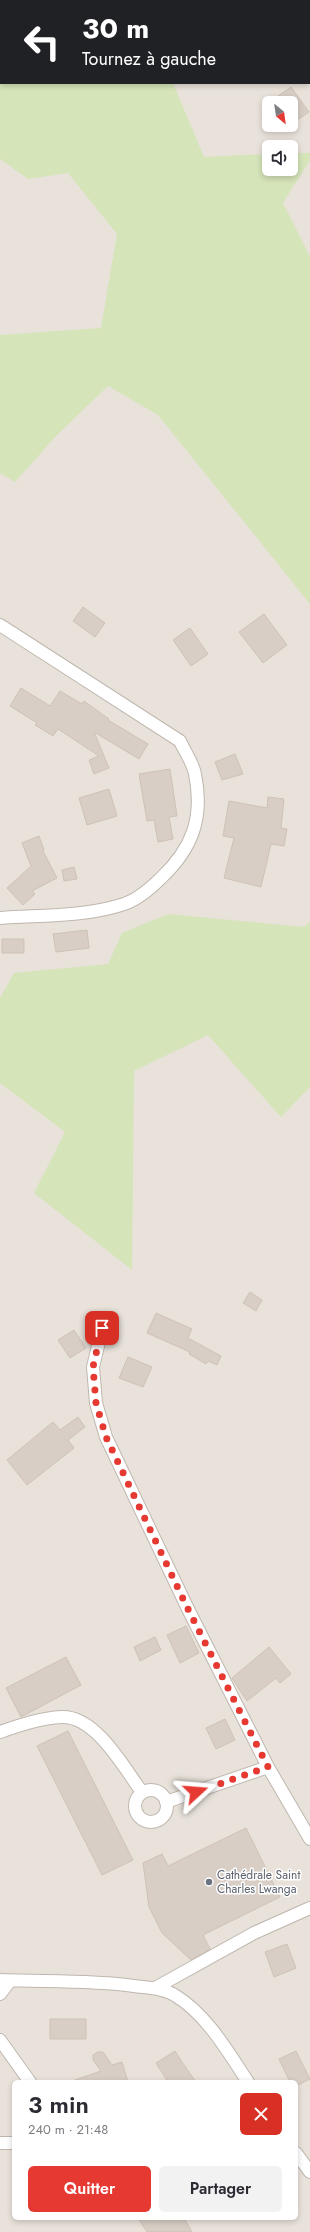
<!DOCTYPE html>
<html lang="fr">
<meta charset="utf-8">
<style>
:root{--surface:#fff;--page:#f2f2f3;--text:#2b2b33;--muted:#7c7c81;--accent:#e53932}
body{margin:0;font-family:Jost,sans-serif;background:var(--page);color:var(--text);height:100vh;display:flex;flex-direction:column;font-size:15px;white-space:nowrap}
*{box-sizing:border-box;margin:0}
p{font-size:13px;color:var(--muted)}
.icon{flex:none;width:22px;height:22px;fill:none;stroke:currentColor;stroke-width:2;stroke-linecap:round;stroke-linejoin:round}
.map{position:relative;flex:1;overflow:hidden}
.sheet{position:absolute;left:12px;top:2080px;width:286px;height:140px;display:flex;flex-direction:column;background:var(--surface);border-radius:6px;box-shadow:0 2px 6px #0003}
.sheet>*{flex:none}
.banner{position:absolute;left:0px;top:0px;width:310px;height:84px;box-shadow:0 2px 6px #0003;background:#202124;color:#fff;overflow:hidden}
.needle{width:26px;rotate:151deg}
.controls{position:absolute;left:262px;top:96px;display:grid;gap:8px}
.controls a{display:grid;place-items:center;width:36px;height:36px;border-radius:6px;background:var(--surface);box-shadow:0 2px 6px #0003;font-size:20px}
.pin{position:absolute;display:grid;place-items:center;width:34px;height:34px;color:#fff;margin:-17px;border-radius:8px;box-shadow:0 2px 6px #0006}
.me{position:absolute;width:44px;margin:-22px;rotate:71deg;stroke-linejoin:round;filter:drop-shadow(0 0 3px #0008)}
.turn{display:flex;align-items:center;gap:14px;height:84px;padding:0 16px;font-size:18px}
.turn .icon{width:52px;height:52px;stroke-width:2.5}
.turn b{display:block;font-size:28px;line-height:34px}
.round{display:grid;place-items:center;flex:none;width:42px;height:42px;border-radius:6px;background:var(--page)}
.summary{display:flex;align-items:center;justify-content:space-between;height:68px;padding:0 16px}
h1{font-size:24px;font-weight:600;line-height:30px}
.action{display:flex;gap:8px;margin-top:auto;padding:8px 16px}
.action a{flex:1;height:46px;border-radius:6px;background:var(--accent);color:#fff;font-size:16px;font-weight:600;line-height:46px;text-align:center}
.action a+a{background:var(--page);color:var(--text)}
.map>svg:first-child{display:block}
.residential{fill:#e8e2da;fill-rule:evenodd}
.green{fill:#d5e4b9}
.building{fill:#d8cec5;stroke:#cfc2b6}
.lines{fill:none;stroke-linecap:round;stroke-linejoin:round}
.street-casing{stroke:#bfb7af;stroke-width:14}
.street{stroke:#fff;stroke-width:12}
.route{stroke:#e53932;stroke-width:7;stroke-dasharray:0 12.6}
.worship-dot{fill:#6b7280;stroke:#fff;stroke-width:1.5}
.labels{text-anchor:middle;stroke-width:3;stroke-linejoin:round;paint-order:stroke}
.worship-label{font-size:12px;fill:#5b616d;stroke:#fff;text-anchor:start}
</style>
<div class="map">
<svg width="310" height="2232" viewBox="0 0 310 2232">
<rect width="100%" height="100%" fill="#f4f1ec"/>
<path class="residential" d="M0,0H310V2232H0ZM1,1H309V83H1ZM269,103H291V125H269ZM269,147H291V169H269ZM14,2082H296V2218H14Z"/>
<path class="green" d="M0,0H220L1,1V83H173L204,157L269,154V169H291V153H310V160L283,203L310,257V604L158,415L108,386L56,436L15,482L0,473V335L101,328L117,234L68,173L28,179L0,159Z
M168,914L304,927L310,922V1087L281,1117L208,1035L134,1071L132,1270L34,1193L65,1132L0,1083V998L14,973L108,964L122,933Z"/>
<path class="building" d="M291,87L309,112L291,124V103H268Z
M83,607L105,623L95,637L73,621Z
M264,614L287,645L263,663L239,632Z
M190,628L208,654L191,666L173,640Z
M21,688L50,706L60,691L82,704L84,701L109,719L108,720L148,744L139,759L94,732L109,768L94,774L89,760L99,756L58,729L53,736L35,725L37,723L10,706Z
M235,754L243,774L222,780L215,762Z
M170,769L177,816L169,817L173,839L158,842L154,820L147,821L139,774Z
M109,789L117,816L87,825L79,798Z
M268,797L284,799L281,828L287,829L284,846L271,844L261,887L224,878L234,838L223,836L229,801L267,808Z
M39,836L44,850L43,851L57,878L32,891L35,894L23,905L7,888L31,866L22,843Z
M74,867L77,879L64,881L62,870Z
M87,930L89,948L56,952L53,934Z
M2,939H24V953H2Z
M250,1292L262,1300L256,1311L243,1303Z
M156,1313L192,1329L188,1338L221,1356L217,1365L208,1361L206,1364L189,1354L190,1352L147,1333Z
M74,1330L86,1348L70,1358L58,1340Z
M128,1357L152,1367L143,1387L119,1378Z
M78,1417L85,1427L68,1440L74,1448L27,1485L7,1460L53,1422L60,1430Z
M186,1626L199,1653L180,1663L167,1635Z
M155,1637L161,1650L140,1661L134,1647Z
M269,1647L291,1674L280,1683L276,1678L247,1701L232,1678Z
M66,1657L81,1685L21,1717L6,1688Z
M225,1719L235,1740L216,1749L206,1728Z
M68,1731L133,1860L102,1875L37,1746Z
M246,1828L280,1897L203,1935L210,1949L191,1960L162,1933L149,1907L143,1863L162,1854L168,1866Z
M287,1944L296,1968L274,1977L265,1952Z
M50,2019H86V2039H50Z
M175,2051L182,2062L196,2082H168L156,2063Z
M296,2051L310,2079L296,2086V2082H290L279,2059Z
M98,2052H103L112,2065L122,2062L128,2082H75V2080L101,2071L93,2060V2055Z
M138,2218H184L192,2232H147Z"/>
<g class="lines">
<g class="street-casing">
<path id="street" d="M0,625L180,741C185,752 193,763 195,774C204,818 192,849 161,878C150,889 136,901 121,905C82,917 40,915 0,918
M102,1329L93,1367L96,1403L106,1437L187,1607L268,1767
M0,1732C20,1725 41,1718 62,1717C96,1716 124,1768 142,1792
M135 1806a16 16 0 1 1 32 0a16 16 0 1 1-32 0Z
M166,1802L268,1767L310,1839
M0,1980C45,1982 90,1980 134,1986C148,1988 164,1988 176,1996C207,2015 228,2052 248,2082
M155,1988L254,1933L310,1908
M0,1994L10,1981
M0,2040L30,2082
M0,2143H14
M296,2153L310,2172"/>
</g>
<use href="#street" class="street"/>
</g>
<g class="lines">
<path class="route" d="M102,1328L93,1367L96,1403L106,1437L187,1607L268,1767L196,1792"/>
</g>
<circle class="worship-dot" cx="209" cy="1882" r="4"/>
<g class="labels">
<g class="worship-label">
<text x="217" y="1879">Cathédrale Saint<tspan x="217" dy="14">Charles Lwanga</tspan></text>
</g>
</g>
</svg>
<div class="controls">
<a><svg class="needle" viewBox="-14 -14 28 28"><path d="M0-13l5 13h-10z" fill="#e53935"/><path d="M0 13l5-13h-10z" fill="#7c7c81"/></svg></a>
<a><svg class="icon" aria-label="sound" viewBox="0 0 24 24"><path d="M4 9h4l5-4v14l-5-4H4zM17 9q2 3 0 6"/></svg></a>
</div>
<div class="pin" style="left:102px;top:1328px;background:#d93025"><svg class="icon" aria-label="arrive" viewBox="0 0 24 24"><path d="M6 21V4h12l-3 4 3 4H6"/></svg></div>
<svg class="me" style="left:196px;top:1792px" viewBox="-20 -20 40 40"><path d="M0-17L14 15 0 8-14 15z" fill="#e53932" stroke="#fff" stroke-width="4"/></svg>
<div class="banner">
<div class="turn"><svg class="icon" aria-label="left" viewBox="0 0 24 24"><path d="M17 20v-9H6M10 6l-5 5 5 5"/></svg><div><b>30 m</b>Tournez à gauche</div></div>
</div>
<section class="sheet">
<div class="summary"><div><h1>3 min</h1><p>240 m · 21:48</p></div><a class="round" style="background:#d93025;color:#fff"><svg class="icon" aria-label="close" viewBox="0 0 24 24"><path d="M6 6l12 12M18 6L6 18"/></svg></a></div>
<div class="action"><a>Quitter</a><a>Partager</a></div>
</section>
</div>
